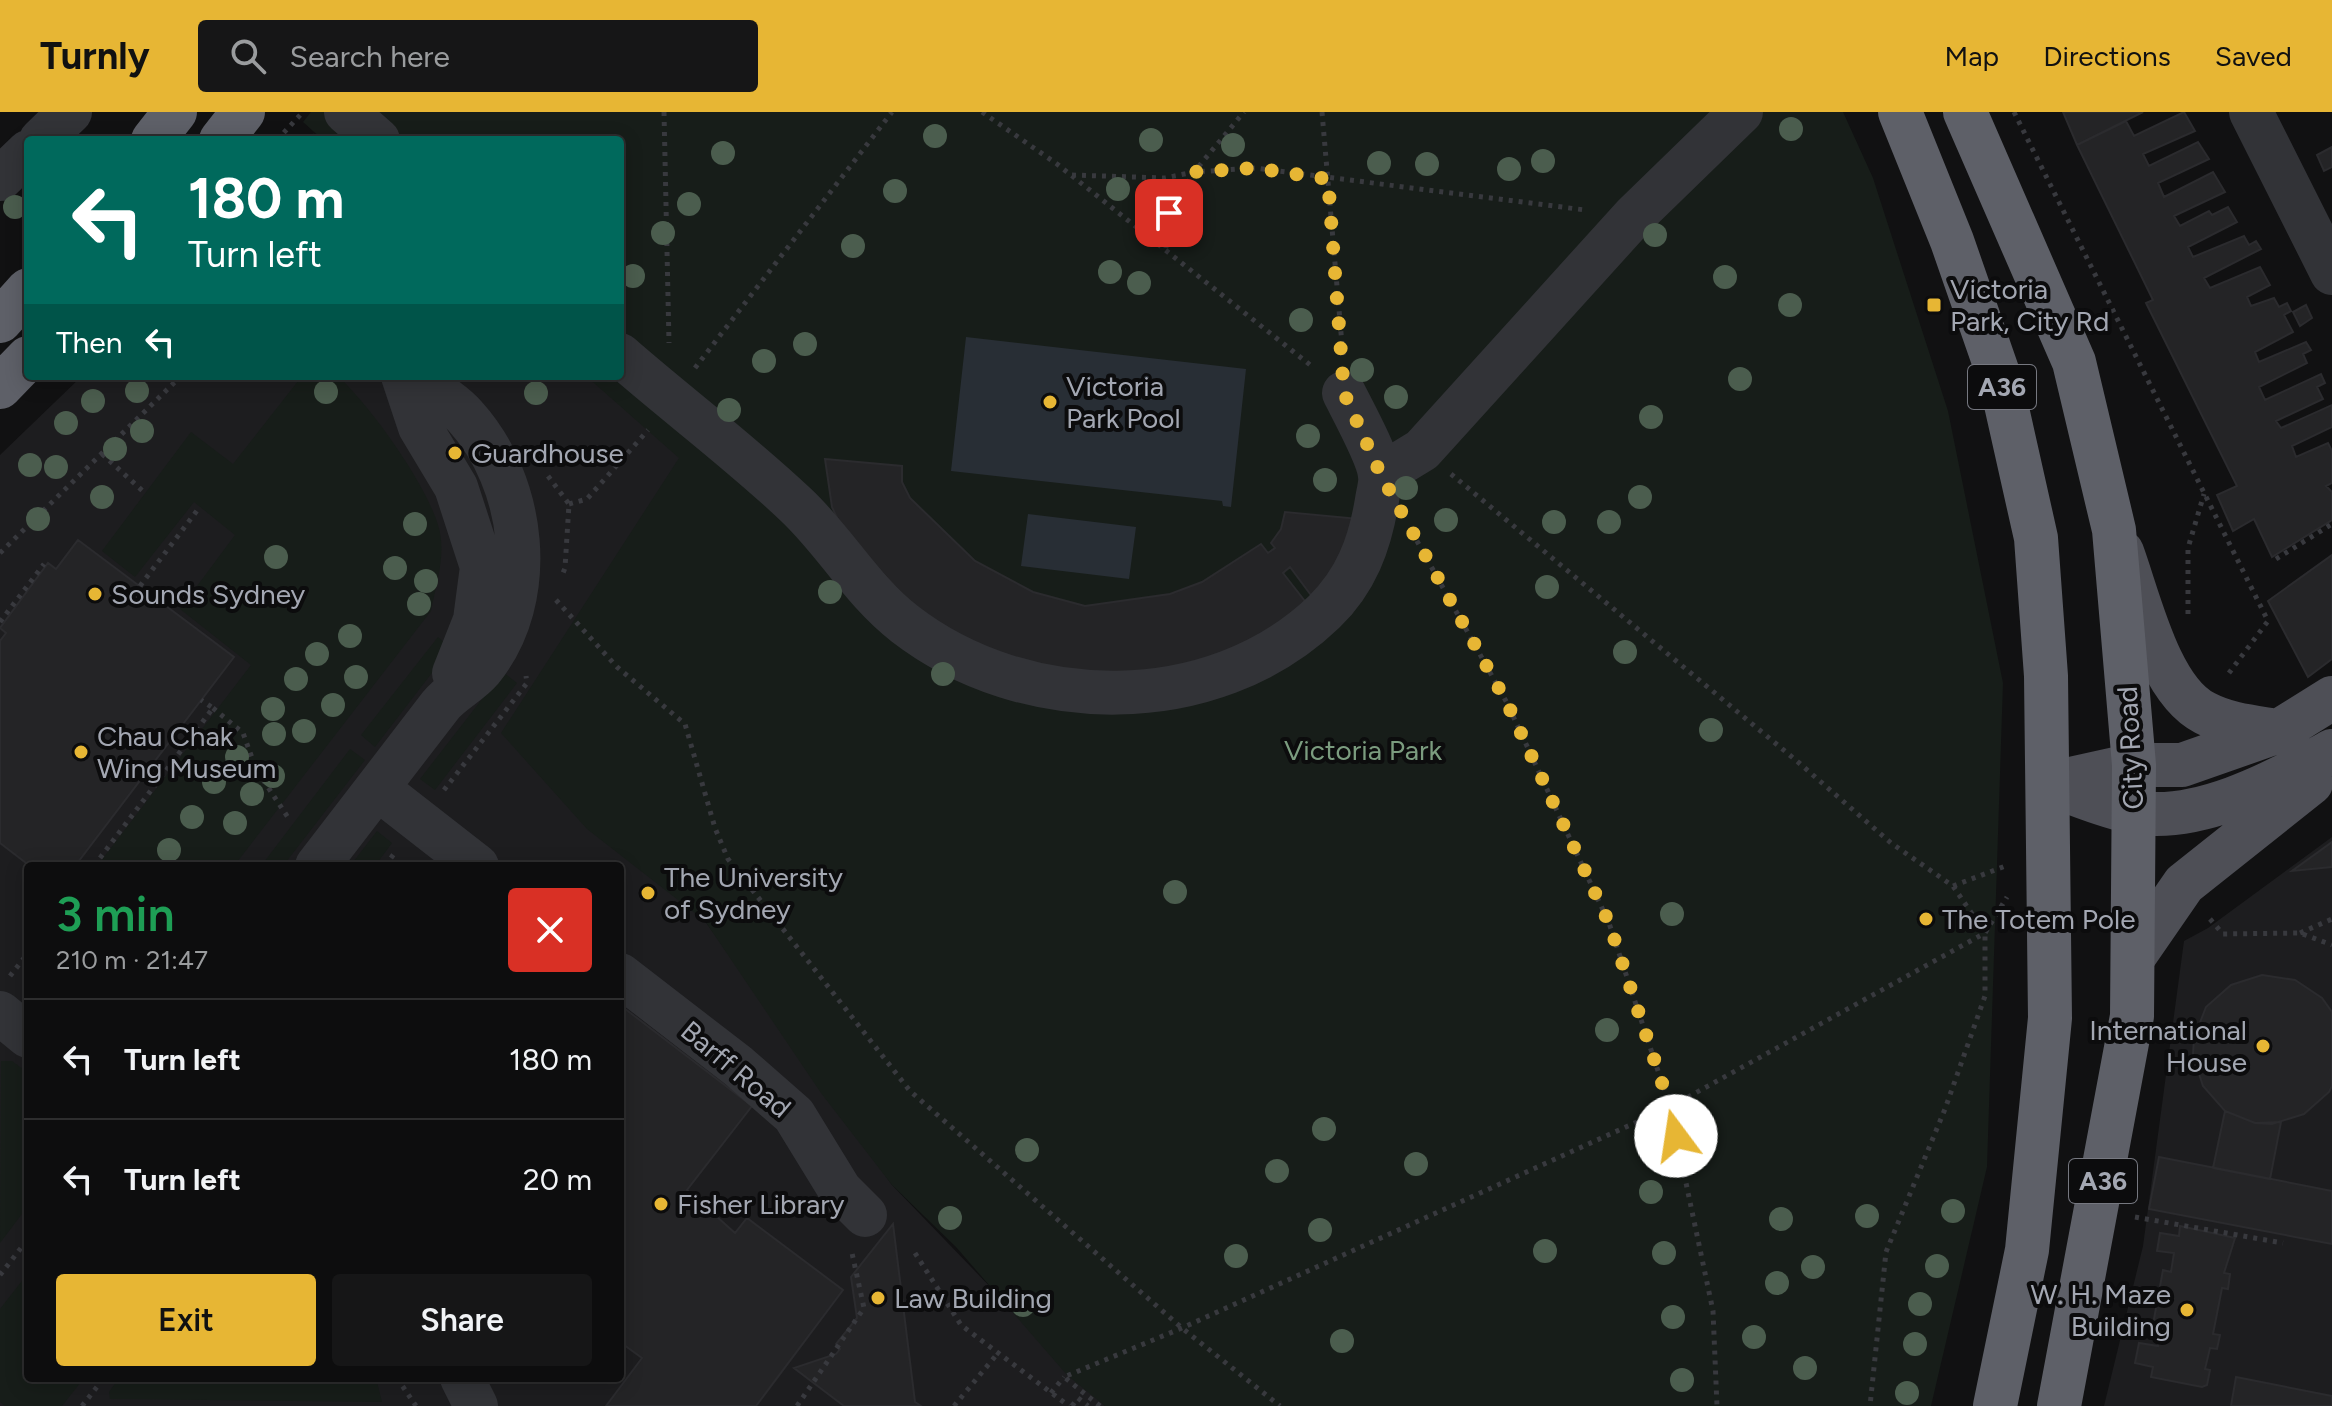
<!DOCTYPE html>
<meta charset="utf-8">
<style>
:root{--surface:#0d0d0e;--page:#161617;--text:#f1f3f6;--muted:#9a9c9e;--line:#2d2d2e;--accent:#e7b634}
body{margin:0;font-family:Figtree,sans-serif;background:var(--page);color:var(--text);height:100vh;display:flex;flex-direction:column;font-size:30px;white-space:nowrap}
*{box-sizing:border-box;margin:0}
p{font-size:26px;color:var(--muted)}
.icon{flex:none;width:44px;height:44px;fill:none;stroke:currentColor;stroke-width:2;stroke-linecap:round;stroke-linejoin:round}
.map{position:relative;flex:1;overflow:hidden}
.sheet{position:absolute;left:24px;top:750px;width:600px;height:520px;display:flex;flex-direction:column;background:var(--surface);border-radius:8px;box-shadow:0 4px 20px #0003,0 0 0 2px var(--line)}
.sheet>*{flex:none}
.top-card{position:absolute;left:24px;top:24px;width:600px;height:244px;border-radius:8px;box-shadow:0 4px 20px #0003,0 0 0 2px var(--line);background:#00695c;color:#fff;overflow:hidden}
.pin{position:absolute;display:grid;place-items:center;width:68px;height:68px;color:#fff;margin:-34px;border-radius:16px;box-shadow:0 4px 12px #0006}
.me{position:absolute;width:88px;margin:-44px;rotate:346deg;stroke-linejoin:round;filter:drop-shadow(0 0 6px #0008)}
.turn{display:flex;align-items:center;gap:28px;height:168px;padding:0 32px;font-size:36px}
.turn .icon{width:104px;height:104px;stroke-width:2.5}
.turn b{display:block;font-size:56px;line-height:68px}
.then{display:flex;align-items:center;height:76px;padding:0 32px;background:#0003;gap:16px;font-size:30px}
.round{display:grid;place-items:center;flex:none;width:84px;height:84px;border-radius:8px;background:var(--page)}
.headline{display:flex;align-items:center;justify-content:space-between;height:136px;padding:0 32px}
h1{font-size:48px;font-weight:600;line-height:60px;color:#1e9e55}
.button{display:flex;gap:16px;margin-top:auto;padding:16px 32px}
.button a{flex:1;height:92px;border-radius:8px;background:var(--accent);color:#111;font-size:32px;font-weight:600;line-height:92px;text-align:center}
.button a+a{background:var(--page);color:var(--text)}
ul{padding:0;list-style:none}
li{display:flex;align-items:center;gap:24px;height:120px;padding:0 32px;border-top:2px solid var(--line)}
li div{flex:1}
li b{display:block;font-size:30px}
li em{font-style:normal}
header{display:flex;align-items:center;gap:48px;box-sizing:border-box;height:112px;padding:0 40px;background:var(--accent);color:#111}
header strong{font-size:38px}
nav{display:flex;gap:44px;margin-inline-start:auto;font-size:28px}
.search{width:560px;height:72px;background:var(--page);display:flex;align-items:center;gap:20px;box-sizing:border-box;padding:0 28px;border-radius:8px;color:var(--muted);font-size:30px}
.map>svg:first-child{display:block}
.built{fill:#1d1d1f;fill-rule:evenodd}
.green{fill:#171d19}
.water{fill:#282e35}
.building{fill:#242426;stroke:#2b2b2e;stroke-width:2}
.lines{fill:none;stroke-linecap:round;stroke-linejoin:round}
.path{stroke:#38393e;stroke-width:5;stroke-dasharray:4 6;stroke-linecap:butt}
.minor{stroke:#323337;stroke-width:44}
.major{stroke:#4e4f56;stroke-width:44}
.highway{stroke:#5e6068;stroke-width:44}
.tree{fill:#4b5d4e}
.route{stroke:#e7b634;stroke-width:14;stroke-dasharray:0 25.2}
.poi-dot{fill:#e7b634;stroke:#0c0c0d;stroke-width:3}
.labels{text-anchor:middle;stroke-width:8;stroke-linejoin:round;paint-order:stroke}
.shield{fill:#0c0c0d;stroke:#767880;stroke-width:2}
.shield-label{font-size:26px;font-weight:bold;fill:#a3a7b2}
.poi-label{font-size:28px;fill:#a3a7b2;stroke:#0c0c0d;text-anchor:start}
.street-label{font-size:28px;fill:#a3a7b2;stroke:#0c0c0d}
.park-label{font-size:28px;fill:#7b9c7f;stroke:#0c0c0d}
</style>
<header>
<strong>Turnly</strong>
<div class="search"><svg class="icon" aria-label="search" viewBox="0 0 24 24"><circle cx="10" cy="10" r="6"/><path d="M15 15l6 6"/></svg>Search here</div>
<nav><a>Map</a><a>Directions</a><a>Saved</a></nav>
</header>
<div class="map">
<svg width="2332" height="1294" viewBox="0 0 2332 1294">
<rect width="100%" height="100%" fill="#111112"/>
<path class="built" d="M82,264H588L679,345L705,809L892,1073L1105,1294H0V343ZM28,754H620V1266H28Z
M2332,725V1294H2104L2143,1134L2184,829L2208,816Z"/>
<path class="green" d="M311,0H1843L1873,66L1948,299L2003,571L1987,1055L1931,1294H1105L1067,1263L956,1135L892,1073L821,981L705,809L587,717L501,621L679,346L586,264H620V28H323L303,10Z
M302,264H338C371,295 425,370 438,413C447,441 436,472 431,499L234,754H97L251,553L180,497L235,423L194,390L135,465L102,439L191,320L233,352Z
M438,525L448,534L438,553L375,635L361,623Z
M503,560L517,571L435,678L420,667Z
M350,637L365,648L283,754H261Z
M377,719L392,731L375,754H350Z
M1,949H12L28,961V1094L0,1131Z
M28,1161V1266H84L62,1294H5L0,1290V1197Z
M119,1266H376L382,1290L110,1287L109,1280Z"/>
<path class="water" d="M966,225L1246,257L1231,395L1223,394L1222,389L951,359Z
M1028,402L1136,415L1129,467L1021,454Z"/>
<path class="building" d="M2063,0H2143L2077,33Z
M2184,0L2195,19L2143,42L2149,54L2198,30L2209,47L2158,71L2164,85L2213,60L2225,80L2174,104L2180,114L2209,99L2212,103L2228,95L2237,110L2188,135L2193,145L2244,124L2249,133L2256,129L2261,137L2204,166L2210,176L2260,155L2270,173L2247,185L2251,194L2274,186L2279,195L2287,191L2291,199L2284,203L2293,220L2255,240L2259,250L2306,230L2311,238L2303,242L2307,251L2259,275L2265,288L2321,262L2325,271L2317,275L2323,287L2276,309L2281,316L2332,293V315L2292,334L2296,345L2328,331L2332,339V371L2326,374L2332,380V408L2272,445L2254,407L2233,419L2217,383L2237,374L2146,191L2153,188L2077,33L2126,9L2134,24Z
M2332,35V55L2324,59L2317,43Z
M2306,193L2312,206L2300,214L2293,200Z
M825,347L902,354V370L910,386L975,449L1033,480L1085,494L1170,482L1202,470L1261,432L1268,441L1275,436L1271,431L1281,417L1285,400L1360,407L1316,490L1290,455L1283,461L1311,497L1190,558L1049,562L934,517L843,419L832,395Z
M78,428L234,545L75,754H30L0,731V529L6,521L0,516L48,451L56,457Z
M2332,443V547L2308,565L2268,489Z
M2332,730V755L2292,759Z
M2262,863L2295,868L2322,886L2332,900V974L2329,980L2304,1002L2272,1012L2255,1011L2225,999L2203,974L2193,943L2194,926L2206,895L2231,873Z
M620,893L752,994L687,1078L735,1121L747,1106L843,1178L756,1294H606L642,1246L620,1230Z
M2225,999L2255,1011L2281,1010L2270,1067L2213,1056Z
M2159,1045L2332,1079V1132L2149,1097Z
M893,1112L915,1290L921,1294H844L794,1256L836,1242L840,1237L836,1232L857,1206L851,1165Z
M2180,1114L2235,1126L2224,1161L2230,1162L2228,1177L2222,1176L2213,1222L2220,1223L2217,1237L2210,1236L2205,1257L2210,1258L2207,1273L2202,1275L2151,1265L2153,1255L2135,1251L2139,1231L2158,1234L2160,1219L2152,1218L2163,1158L2171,1160L2174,1141L2157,1139L2160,1121L2179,1124Z
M2236,1265L2332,1284V1294H2231Z"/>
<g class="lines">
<path class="path" d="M664,0L669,231
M982,0L1057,52L1314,256
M1322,0L1343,244
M2014,0L2268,509L2226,565
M277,28L303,0
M301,28L315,24
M1072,63L1165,66L1194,60L1244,0
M1166,136L1169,101L1194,60L1255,56L1585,98
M695,256L892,0
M102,342L145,381
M1451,362L1798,650L1891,731L1953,774L1985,821V884L1945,997L1886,1140L1870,1294
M548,364L569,392L565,456L561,466
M569,392L587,387L648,318
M1412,420L1507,591L1609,811L1670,995L1713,1199L1717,1294
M0,441L181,264
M2276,447L2332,412
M140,474L199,396
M556,488L617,555L685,612L715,716L728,747L910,979L1182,1216L1280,1294
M2188,502V436L2204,382
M0,510L44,452
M213,596L243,621L256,657L289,707
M444,678L527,571L526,564
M94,754L213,596L201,588
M385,754L396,739
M1953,774L2008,753
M2210,807L2223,822L2300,821L2332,833
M2300,821L2332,807
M10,864L28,841
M2135,1105L2283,1131
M915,1141L961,1213L1069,1294
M0,1163L28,1127
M397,1266L416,1294
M1051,1281L1064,1265
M82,1294L104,1266
M797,1294L864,1196L852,1141
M954,1294L998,1241
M1072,1294L1078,1286L1088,1294
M1100,1294L1064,1265L1182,1216L1670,995L1985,821L2007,785"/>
<path class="minor" d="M346,0L378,28
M2251,0L2332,161
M41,28L70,0
M0,67L28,40
M620,243C677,293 739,339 795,392C835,429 861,478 905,512C1024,604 1213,607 1324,500C1356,469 1370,432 1377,388C1378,381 1381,371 1380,364C1379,346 1353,299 1344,281
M403,264L420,315L456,375L482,455L475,508L454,561
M1381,363L1422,338L1634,104L1741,0
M377,676L477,754
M317,754C358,701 399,648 440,594C451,580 469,572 481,558C540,486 525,370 465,304C451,288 428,276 411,264
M620,863L738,954L794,1003L840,1078L865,1103
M0,901L28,924
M462,1266L476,1294"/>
<path class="major" d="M2122,440C2139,486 2159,578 2205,601C2228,613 2252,615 2277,619
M2048,672L2134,653H2182L2279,619L2332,586
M2050,673C2077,682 2105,695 2133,700C2199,712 2276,669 2332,639
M2135,843L2184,772L2311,671"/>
<path class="highway" d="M1900,0L1952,129L2001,270L2036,426L2046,564L2050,906L2027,1138L1995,1294
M1965,0L2074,250L2114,418L2134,653L2132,904L2059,1294
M153,28L175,0
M221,28L243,0
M0,209L28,178
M0,275L28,246"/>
</g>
<g class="tree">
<circle cx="1791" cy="17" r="12"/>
<circle cx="935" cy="24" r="12"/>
<circle cx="1151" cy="28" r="12"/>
<circle cx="1233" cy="33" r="12"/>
<circle cx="723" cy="41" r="12"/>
<circle cx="1543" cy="49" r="12"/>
<circle cx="1379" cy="51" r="12"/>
<circle cx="1427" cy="52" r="12"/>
<circle cx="1509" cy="57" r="12"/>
<circle cx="1118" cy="77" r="12"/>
<circle cx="895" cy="79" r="12"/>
<circle cx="689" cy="92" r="12"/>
<circle cx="15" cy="95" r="12"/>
<circle cx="663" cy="121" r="12"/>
<circle cx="1655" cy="123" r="12"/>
<circle cx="853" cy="134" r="12"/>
<circle cx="1110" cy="160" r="12"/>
<circle cx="633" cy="164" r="12"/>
<circle cx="1725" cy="165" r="12"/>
<circle cx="1139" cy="171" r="12"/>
<circle cx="1790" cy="193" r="12"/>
<circle cx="1301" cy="208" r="12"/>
<circle cx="805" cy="232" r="12"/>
<circle cx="764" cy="249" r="12"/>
<circle cx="1362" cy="258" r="12"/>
<circle cx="1740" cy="267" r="12"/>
<circle cx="137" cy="279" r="12"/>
<circle cx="326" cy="280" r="12"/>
<circle cx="536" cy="281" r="12"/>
<circle cx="1396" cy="285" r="12"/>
<circle cx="93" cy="289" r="12"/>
<circle cx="729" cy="298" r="12"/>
<circle cx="1651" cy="305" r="12"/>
<circle cx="66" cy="311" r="12"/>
<circle cx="142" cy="319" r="12"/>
<circle cx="1308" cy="324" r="12"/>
<circle cx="115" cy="337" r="12"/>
<circle cx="30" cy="353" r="12"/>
<circle cx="56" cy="355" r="12"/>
<circle cx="1325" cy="368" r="12"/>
<circle cx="1406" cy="376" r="12"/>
<circle cx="102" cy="385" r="12"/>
<circle cx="1640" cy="385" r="12"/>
<circle cx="38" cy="407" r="12"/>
<circle cx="1446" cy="408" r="12"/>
<circle cx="1554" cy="410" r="12"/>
<circle cx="1609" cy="410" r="12"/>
<circle cx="415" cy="412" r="12"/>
<circle cx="276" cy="445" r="12"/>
<circle cx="395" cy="456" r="12"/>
<circle cx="426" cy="469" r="12"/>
<circle cx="1547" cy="475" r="12"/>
<circle cx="830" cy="480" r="12"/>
<circle cx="419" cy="492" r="12"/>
<circle cx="350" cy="524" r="12"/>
<circle cx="1625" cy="540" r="12"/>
<circle cx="317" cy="542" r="12"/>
<circle cx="943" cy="562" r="12"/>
<circle cx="356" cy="565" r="12"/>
<circle cx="296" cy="567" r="12"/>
<circle cx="333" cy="593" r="12"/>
<circle cx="273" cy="597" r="12"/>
<circle cx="1711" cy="618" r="12"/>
<circle cx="304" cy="619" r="12"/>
<circle cx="274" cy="622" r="12"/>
<circle cx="237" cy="645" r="12"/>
<circle cx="273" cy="664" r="12"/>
<circle cx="214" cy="670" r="12"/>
<circle cx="252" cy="682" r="12"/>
<circle cx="192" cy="705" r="12"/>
<circle cx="235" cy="711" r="12"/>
<circle cx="169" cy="738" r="12"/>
<circle cx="1175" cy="780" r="12"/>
<circle cx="1672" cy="802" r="12"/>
<circle cx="1607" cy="918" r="12"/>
<circle cx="1324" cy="1017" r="12"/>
<circle cx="1027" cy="1038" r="12"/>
<circle cx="1416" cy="1052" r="12"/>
<circle cx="1277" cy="1059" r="12"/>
<circle cx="1651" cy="1080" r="12"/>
<circle cx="1953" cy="1099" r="12"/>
<circle cx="1867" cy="1104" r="12"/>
<circle cx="950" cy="1106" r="12"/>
<circle cx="1781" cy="1107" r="12"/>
<circle cx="1320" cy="1118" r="12"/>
<circle cx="1545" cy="1139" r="12"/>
<circle cx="1664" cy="1141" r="12"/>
<circle cx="1236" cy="1144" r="12"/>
<circle cx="1937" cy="1154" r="12"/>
<circle cx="1813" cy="1155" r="12"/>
<circle cx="1777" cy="1171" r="12"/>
<circle cx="1920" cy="1192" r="12"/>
<circle cx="1023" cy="1193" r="12"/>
<circle cx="1673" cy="1205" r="12"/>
<circle cx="1754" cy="1225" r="12"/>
<circle cx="1342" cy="1229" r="12"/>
<circle cx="1915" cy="1232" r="12"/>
<circle cx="1805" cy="1256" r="12"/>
<circle cx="1682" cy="1268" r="12"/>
<circle cx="1907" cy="1281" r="12"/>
</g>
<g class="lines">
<path class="route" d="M1169,101L1194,60L1255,56L1328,67L1344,281L1381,363L1507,591L1609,811L1670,995L1676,1024"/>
</g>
<g class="poi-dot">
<rect x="1926" y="185" width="16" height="16" rx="4"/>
<circle cx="1050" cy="290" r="8"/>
<circle cx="455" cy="341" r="8"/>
<circle cx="95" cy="482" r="8"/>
<circle cx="81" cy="640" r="8"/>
<circle cx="648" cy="781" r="8"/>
<circle cx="1926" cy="807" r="8"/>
<circle cx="2263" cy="934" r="8"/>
<circle cx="661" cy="1092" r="8"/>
<circle cx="878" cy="1186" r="8"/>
<circle cx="2187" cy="1198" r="8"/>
</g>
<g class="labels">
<g class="shield">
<rect x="1968" y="253" width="68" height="44" rx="6"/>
<rect x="2069" y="1047" width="68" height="44" rx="6"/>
</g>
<g class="shield-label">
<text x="2002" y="284">A36</text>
<text x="2103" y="1078">A36</text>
</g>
<g class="poi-label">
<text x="1950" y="187">Victoria<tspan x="1950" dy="32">Park, City Rd</tspan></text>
<text x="1066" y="284">Victoria<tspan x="1066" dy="32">Park Pool</tspan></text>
<text x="471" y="351">Guardhouse</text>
<text x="111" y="492">Sounds Sydney</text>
<text x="97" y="634">Chau Chak<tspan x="97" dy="32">Wing Museum</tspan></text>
<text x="664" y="775">The University<tspan x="664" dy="32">of Sydney</tspan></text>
<text x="1942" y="817">The Totem Pole</text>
<text x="2247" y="928" text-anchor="end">International<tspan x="2247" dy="32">House</tspan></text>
<text x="677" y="1102">Fisher Library</text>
<text x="2171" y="1192" text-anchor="end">W. H. Maze<tspan x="2171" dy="32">Building</tspan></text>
<text x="894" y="1196">Law Building</text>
</g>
<g class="street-label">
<text transform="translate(2130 636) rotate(-93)" y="10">City Road</text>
<text transform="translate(736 957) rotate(40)" y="10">Barff Road</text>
</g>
<g class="park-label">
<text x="1363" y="648">Victoria Park</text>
</g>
</g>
</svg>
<div class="pin" style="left:1169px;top:101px;background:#d93025"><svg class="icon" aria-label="arrive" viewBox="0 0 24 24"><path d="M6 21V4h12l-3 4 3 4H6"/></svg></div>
<svg class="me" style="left:1676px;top:1024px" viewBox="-20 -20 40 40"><circle r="19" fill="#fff"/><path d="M0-13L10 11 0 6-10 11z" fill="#e7b634"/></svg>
<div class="top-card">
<div class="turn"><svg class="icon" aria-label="left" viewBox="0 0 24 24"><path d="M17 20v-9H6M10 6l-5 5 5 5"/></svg><div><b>180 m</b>Turn left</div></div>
<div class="then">Then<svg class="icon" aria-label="left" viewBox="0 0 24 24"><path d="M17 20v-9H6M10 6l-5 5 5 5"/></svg></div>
</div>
<section class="sheet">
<div class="headline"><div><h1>3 min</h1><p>210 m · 21:47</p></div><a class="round" style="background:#d93025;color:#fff"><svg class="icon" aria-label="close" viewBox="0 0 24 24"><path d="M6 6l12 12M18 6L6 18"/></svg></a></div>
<ul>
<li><svg class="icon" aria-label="left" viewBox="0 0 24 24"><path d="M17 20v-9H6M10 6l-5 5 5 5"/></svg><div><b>Turn left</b></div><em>180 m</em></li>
<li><svg class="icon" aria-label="left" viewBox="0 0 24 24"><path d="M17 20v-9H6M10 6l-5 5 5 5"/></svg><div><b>Turn left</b></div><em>20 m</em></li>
</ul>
<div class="button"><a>Exit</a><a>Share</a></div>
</section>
</div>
